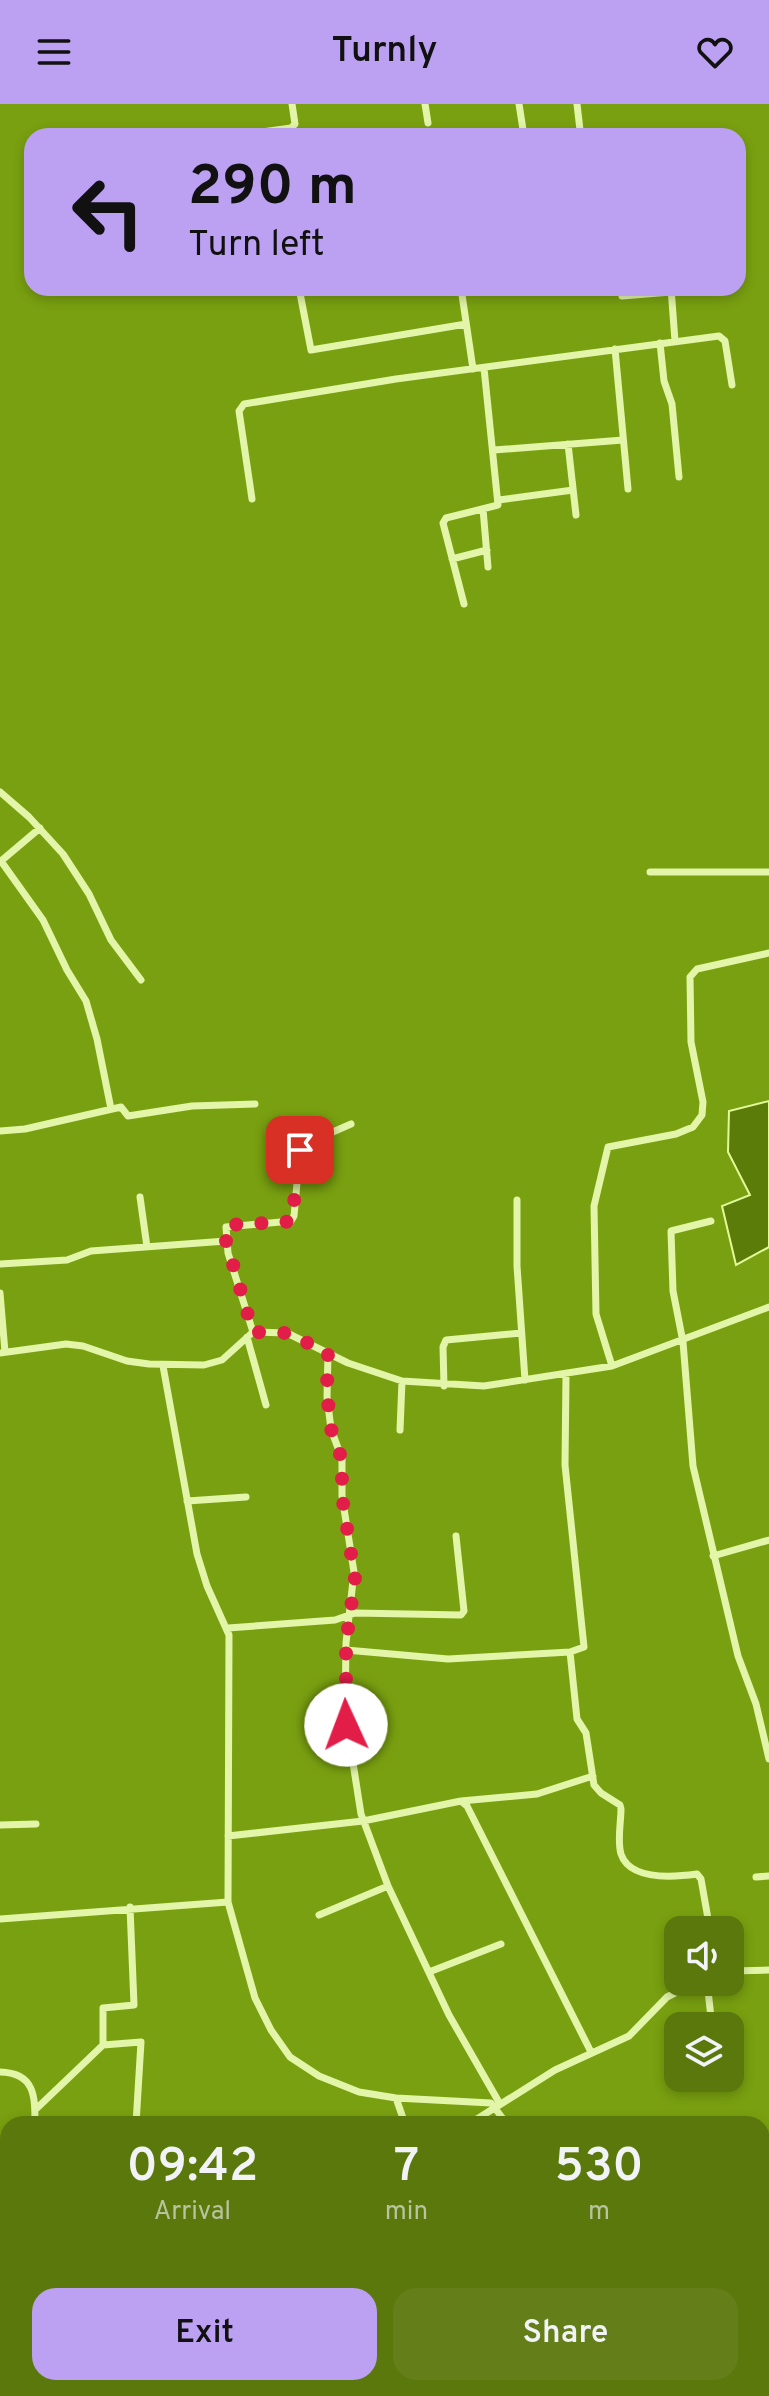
<!DOCTYPE html>
<style>
:root{--surface:#5b780c;--page:#647f1a;--text:#f1f3f6;--muted:#b8c49d;--accent:#bca0f2}
body{margin:0;font-family:Overpass,sans-serif;background:var(--page);color:var(--text);height:100vh;display:flex;flex-direction:column;font-size:30px;white-space:nowrap}
*{box-sizing:border-box;margin:0}
p{font-size:26px;color:var(--muted)}
.icon{flex:none;width:44px;height:44px;fill:none;stroke:currentColor;stroke-width:2;stroke-linecap:round;stroke-linejoin:round}
.map{position:relative;flex:1;overflow:hidden}
.panel{position:absolute;left:0px;top:2012px;width:770px;height:280px;display:flex;flex-direction:column;background:var(--surface);border-radius:24px 24px 0 0;box-shadow:0 4px 12px #0003}
.panel>*{flex:none}
.top-card{position:absolute;left:24px;top:24px;width:722px;height:168px;border-radius:24px;box-shadow:0 4px 12px #0003;background:#bca0f2;color:#111;overflow:hidden}
.fabs{position:absolute;left:664px;top:1812px;display:grid;gap:16px}
.fabs a{display:grid;place-items:center;width:80px;height:80px;border-radius:16px;background:var(--surface);box-shadow:0 4px 12px #0003;font-size:40px}
.pin{position:absolute;display:grid;place-items:center;width:68px;height:68px;color:#fff;margin:-34px;border-radius:16px;box-shadow:0 4px 12px #0006}
.me{position:absolute;width:88px;margin:-44px;rotate:358deg;stroke-linejoin:round;filter:drop-shadow(0 0 6px #0008)}
.turn{display:flex;align-items:center;gap:28px;height:168px;padding:0 32px;font-size:36px}
.turn .icon{width:104px;height:104px;stroke-width:2.5}
.turn b{display:block;font-size:56px;line-height:68px}
.eta{display:flex;justify-content:space-evenly;align-items:center;height:136px;text-align:center}
.eta b{font-size:48px;font-weight:600;line-height:56px}
.primary-button{display:flex;gap:16px;margin-top:auto;padding:16px 32px}
.primary-button a{flex:1;height:92px;border-radius:24px;background:var(--accent);color:#111;font-size:32px;font-weight:600;line-height:92px;text-align:center}
.primary-button a+a{background:var(--page);color:var(--text)}
header{display:flex;justify-content:space-between;align-items:center;height:104px;padding:0 32px;background:var(--accent);color:#111;font-size:36px;font-weight:600}
.map>svg:first-child{display:block}
.water{fill:#5c7c09;stroke:#e2f99a;stroke-width:2}
.lines{fill:none;stroke-linecap:round;stroke-linejoin:round}
.street{stroke:#e2f5a8;stroke-width:7}
.route{stroke:#e11d48;stroke-width:14;stroke-dasharray:0 25.2}
</style>
<header><svg class="icon" aria-label="menu" viewBox="0 0 24 24"><path d="M4 6h16M4 12h16M4 18h16"/></svg>Turnly<svg class="icon" aria-label="heart" viewBox="0 0 24 24"><path d="M12 20l-8-8c-3-5 5-10 8-4 3-6 11-1 8 4z"/></svg></header>
<div class="map">
<svg width="769" height="2292" viewBox="0 0 769 2292">
<rect width="100%" height="100%" fill="#79a010"/>
<path class="water" d="M769,997V1143L736,1161L722,1102L750,1091L728,1048L729,1007Z"/>
<g class="lines">
<path class="street" d="M425,0L428,19
M519,0L524,32
M577,0L580,26
M233,32L291,24L295,20L292,0
M299,184L311,246L466,220
M461,184L473,265
M671,184L675,237
M622,192L671,188
M660,239L664,277L672,300L679,373
M615,245L628,385
M568,340L576,411
M494,346L623,336
M252,395L239,307L244,300L396,275L719,232L725,237L732,281
M499,396L573,386
M483,405L488,463
M452,455L487,446
M464,500L443,419L446,414L498,401L484,264
M0,688L29,713L63,750L89,790L111,836L141,876
M40,724L1,757L43,816L67,866L86,897L97,935L111,1005
M650,768H769
M0,1027L25,1025L121,1003L128,1012L192,1002L255,1000
M140,1093L147,1143
M517,1096V1162L525,1276
M711,1117L671,1127L673,1187L683,1238L693,1362L738,1552L756,1600L769,1655
M0,1160L67,1156L91,1147L226,1137
M0,1189L5,1248
M253,1228L228,1149L226,1123L291,1117L294,1112L300,1046L310,1038L351,1020
M247,1233L266,1301
M0,1249L66,1240L83,1242L127,1257L149,1260L204,1261L222,1256L253,1228L287,1229L348,1259L402,1277L484,1282L612,1262L769,1203
M328,1249L327,1293L331,1325L342,1355V1392L354,1468L346,1539L345,1608L361,1710L388,1782L449,1911L500,2000
M163,1262L197,1450L207,1482L229,1531L228,1798
M612,1262L596,1210L594,1102L608,1043L676,1030L693,1023L702,1011L703,998L691,938L690,873L697,865L769,849
M444,1282L443,1243L446,1236L521,1229
M400,1326L402,1277
M187,1397L246,1393
M713,1452L769,1436
M228,1524L335,1516L355,1509L461,1511L464,1507L456,1432
M346,1546L448,1555L570,1548L584,1543L565,1361L566,1271
M570,1548L577,1615L586,1629L594,1681L601,1689L620,1701L621,1705C621,1718 617,1737 621,1750C630,1777 675,1773 697,1770L701,1775L710,1826
M461,1697L537,1690L593,1672
M0,1721L36,1720
M228,1732L363,1717L461,1697L467,1702L591,1948
M756,1773L769,1772
M319,1811L388,1782
M0,1815L228,1798L255,1894L271,1926L290,1953L319,1972L359,1988L396,1994L491,1999L507,2020
M730,1867L769,1866
M429,1868L501,1840
M707,1878L712,1922
M103,1941L141,1938L136,2020
M0,1968C35,1969 35,1992 35,2020
M396,1994L405,2020
M35,2006L103,1941V1904L134,1901L130,1803
M469,2020L555,1966L629,1932L667,1893L697,1878
M762,2226L769,2227
M0,2236L8,2184
M0,2262L8,2257
M641,2284L643,2292
M711,2292L712,2284
M751,2292L769,2289"/>
</g>
<g class="lines">
<path class="route" d="M300,1046L292,1115L286,1118L228,1121L226,1123V1137L253,1228L287,1229L328,1249L327,1284L329,1309L332,1330L342,1355V1392L355,1475L346,1539V1621"/>
</g>
</svg>
<div class="fabs">
<a><svg class="icon" aria-label="sound" viewBox="0 0 24 24"><path d="M4 9h4l5-4v14l-5-4H4zM17 9q2 3 0 6"/></svg></a>
<a><svg class="icon" aria-label="layers" viewBox="0 0 24 24"><path d="M12 4l9 5-9 5-9-5zM3 14l9 5 9-5"/></svg></a>
</div>
<div class="pin" style="left:300px;top:1046px;background:#d93025"><svg class="icon" aria-label="arrive" viewBox="0 0 24 24"><path d="M6 21V4h12l-3 4 3 4H6"/></svg></div>
<svg class="me" style="left:346px;top:1621px" viewBox="-20 -20 40 40"><circle r="19" fill="#fff"/><path d="M0-13L10 11 0 6-10 11z" fill="#e11d48"/></svg>
<div class="top-card">
<div class="turn"><svg class="icon" aria-label="left" viewBox="0 0 24 24"><path d="M17 20v-9H6M10 6l-5 5 5 5"/></svg><div><b>290 m</b>Turn left</div></div>
</div>
<section class="panel">
<div class="eta">
<div><b>09:42</b><p>Arrival</p></div>
<div><b>7</b><p>min</p></div>
<div><b>530</b><p>m</p></div>
</div>
<div class="primary-button"><a>Exit</a><a>Share</a></div>
</section>
</div>
